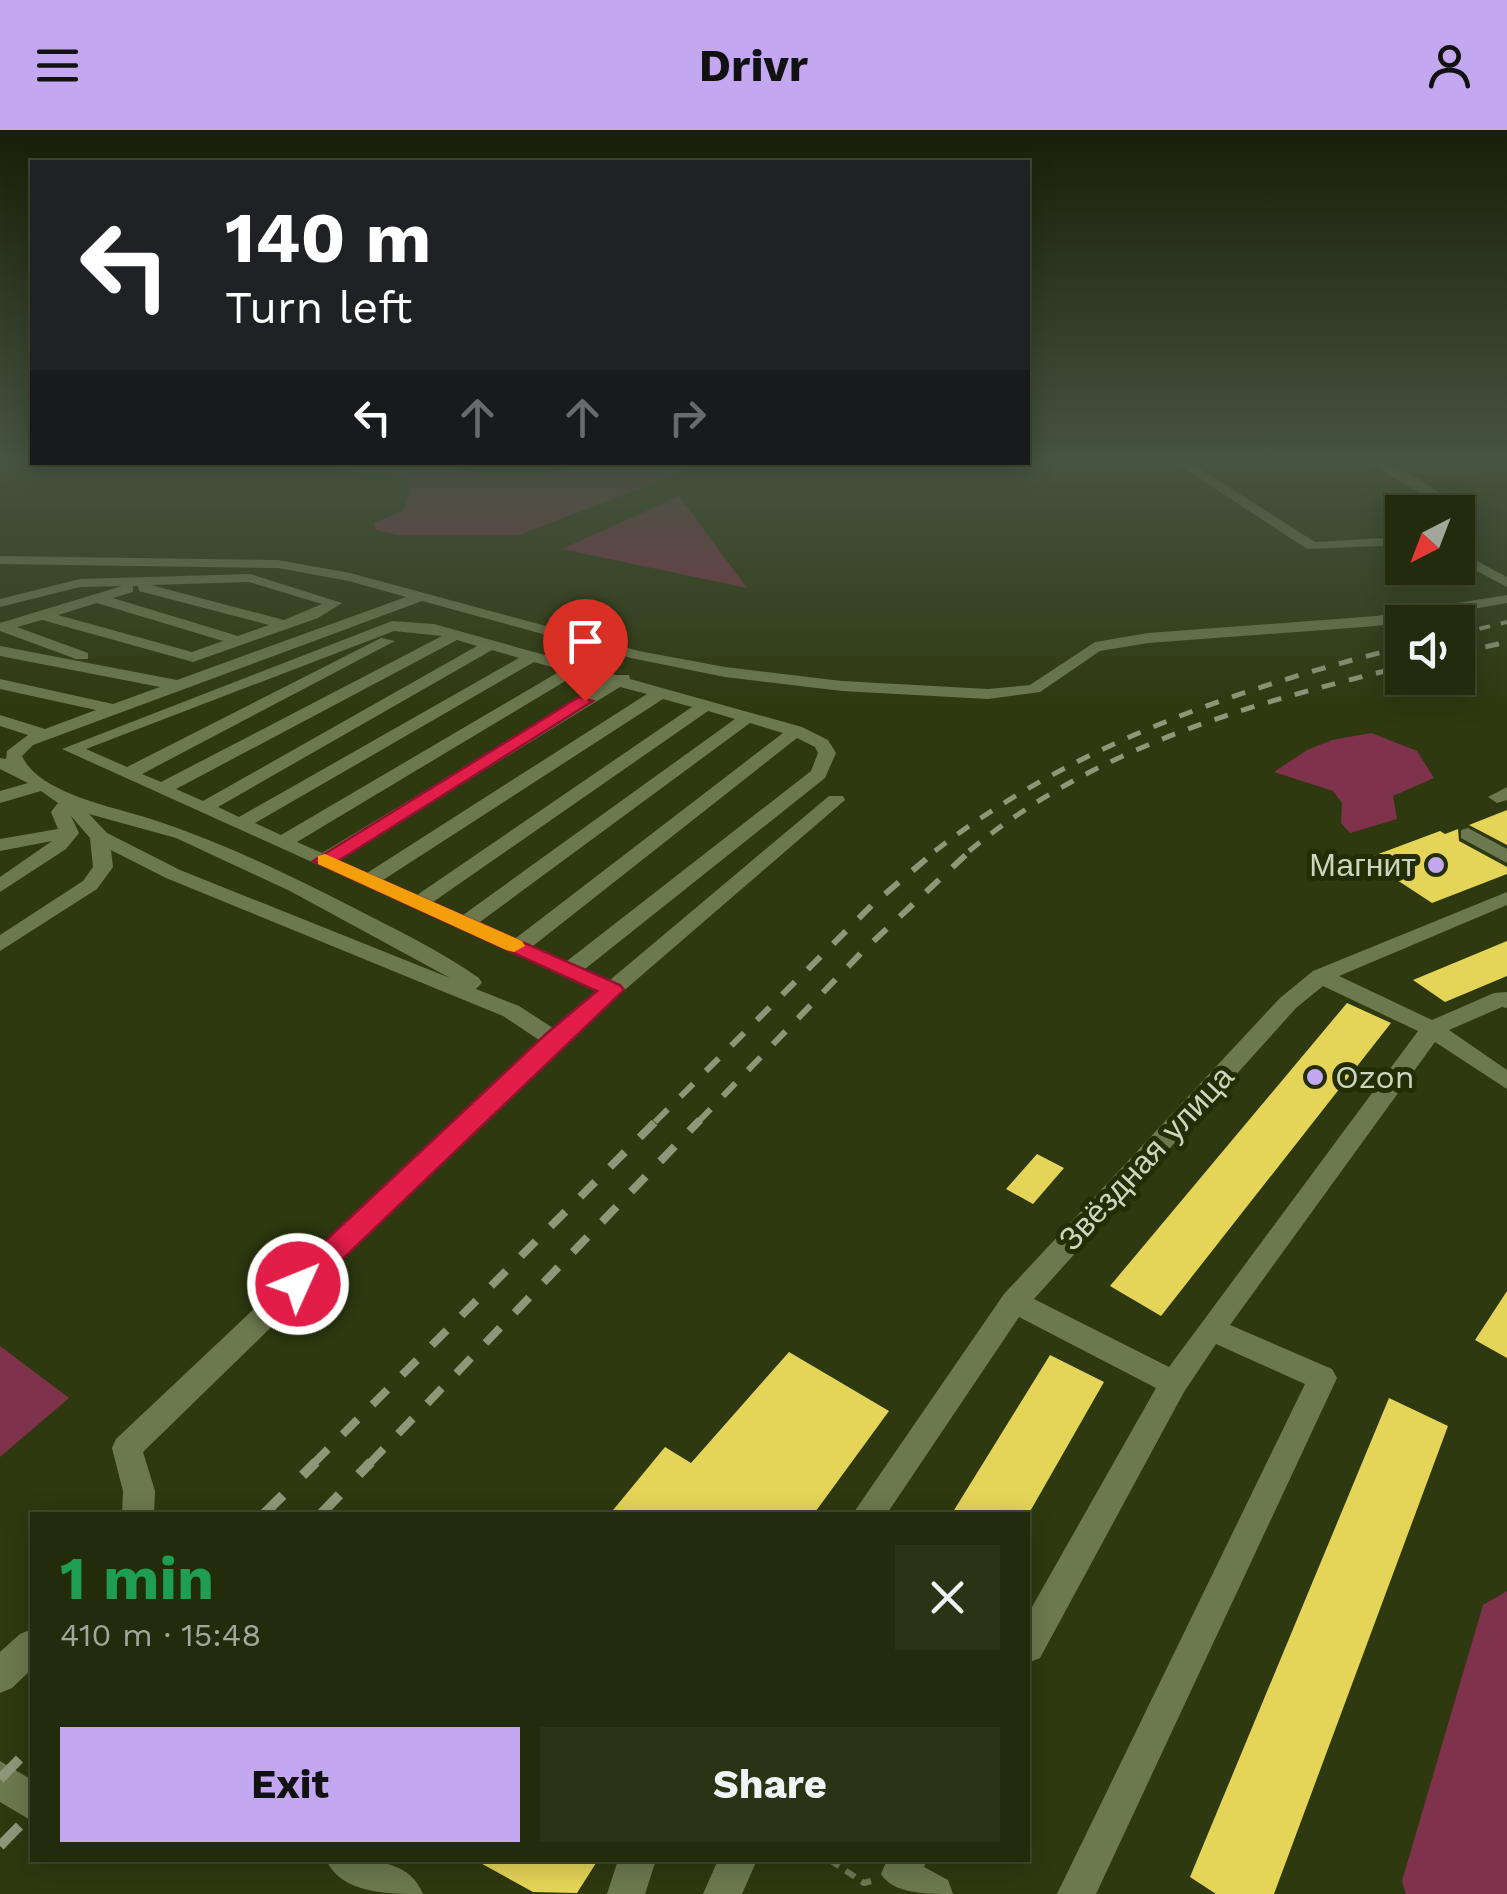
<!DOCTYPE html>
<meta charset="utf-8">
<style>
:root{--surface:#222b0b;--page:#2a3314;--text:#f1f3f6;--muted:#a2a79d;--line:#3f472c;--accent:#c4a7f1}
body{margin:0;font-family:"Work Sans",sans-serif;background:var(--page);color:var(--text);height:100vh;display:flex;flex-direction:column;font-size:38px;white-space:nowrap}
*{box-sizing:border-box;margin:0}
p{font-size:32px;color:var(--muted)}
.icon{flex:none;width:55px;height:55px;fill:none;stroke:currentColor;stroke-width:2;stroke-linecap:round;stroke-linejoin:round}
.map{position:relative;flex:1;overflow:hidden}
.details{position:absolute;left:30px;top:1382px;width:1000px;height:350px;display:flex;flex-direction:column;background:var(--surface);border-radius:0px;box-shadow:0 5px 25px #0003,0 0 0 2px var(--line)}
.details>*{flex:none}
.top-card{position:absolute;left:30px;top:30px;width:1000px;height:305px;border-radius:0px;box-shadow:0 5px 25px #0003,0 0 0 2px var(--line);background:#202124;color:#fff;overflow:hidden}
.needle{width:65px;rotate:222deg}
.controls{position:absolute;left:1385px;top:365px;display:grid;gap:20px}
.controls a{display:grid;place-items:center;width:90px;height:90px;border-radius:0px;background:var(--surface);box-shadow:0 5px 25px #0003,0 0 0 2px var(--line);font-size:50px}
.pin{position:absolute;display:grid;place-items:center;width:85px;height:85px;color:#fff;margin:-102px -42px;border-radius:50% 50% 50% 0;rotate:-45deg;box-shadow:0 0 10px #0007}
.pin .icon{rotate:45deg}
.me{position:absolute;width:110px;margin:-55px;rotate:46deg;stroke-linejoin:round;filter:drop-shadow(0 0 8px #0008)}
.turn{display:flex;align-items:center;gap:35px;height:210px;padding:0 30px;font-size:45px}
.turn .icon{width:130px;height:130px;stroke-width:2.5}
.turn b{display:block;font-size:70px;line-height:85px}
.lanes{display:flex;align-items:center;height:95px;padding:0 30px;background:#0003;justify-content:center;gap:50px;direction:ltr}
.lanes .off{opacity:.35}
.round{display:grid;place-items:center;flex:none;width:105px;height:105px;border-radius:0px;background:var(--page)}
.head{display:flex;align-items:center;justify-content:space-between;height:170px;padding:0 30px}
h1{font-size:60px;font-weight:700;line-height:75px;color:#1e9e55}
.button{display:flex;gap:20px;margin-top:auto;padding:20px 30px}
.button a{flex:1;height:115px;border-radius:0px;background:var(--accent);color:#111;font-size:40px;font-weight:700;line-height:115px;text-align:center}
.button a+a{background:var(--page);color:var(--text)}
header{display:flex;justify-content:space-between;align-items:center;height:130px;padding:0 30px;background:var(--accent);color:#111;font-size:45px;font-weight:700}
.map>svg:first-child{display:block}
.green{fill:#7f324b}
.building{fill:#e4d457}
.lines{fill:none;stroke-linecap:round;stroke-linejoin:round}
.path{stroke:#6e7855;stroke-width:6;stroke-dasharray:11 8;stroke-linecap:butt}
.minor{fill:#6c794e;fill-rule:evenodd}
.rail-far4{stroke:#8e9879;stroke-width:4;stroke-dasharray:11 11;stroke-linecap:butt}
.rail-far3{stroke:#8e9879;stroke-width:5;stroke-dasharray:14 14;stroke-linecap:butt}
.rail-far2{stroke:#8e9879;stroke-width:6;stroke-dasharray:18 18;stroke-linecap:butt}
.rail-far1{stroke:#8e9879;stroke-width:8;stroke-dasharray:21 21;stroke-linecap:butt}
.rail{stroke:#8e9879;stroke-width:10;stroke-dasharray:28 28;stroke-linecap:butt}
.route{fill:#e11d48;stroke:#92132f;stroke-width:2.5}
.slow{fill:#f59e0b}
.poi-dot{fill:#c4a7f1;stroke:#242e04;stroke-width:4}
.labels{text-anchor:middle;stroke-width:10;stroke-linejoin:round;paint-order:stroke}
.poi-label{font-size:32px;fill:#cdd5be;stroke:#242e04;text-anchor:end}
.street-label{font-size:32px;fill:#cdd5be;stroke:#242e04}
</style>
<header><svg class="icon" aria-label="menu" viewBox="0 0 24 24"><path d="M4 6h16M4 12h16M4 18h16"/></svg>Drivr<svg class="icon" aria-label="person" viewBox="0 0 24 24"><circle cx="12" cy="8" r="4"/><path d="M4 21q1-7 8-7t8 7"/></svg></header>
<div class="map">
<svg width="1507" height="1764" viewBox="0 0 1507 1764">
<rect width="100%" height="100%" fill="#2e390f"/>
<path class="green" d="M335,333H421L492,345H535L602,333H706L519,405H397L376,400L374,393L404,380L410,359L407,348L330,340Z
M679,366L747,458L562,419Z
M1371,603L1417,621L1434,648L1393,666L1397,689L1350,703L1341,693L1342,673L1333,661L1274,642L1307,620L1332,610Z
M0,1216L69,1268L0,1327Z
M1507,1461V1764H1406L1402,1751L1483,1475Z"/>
<path class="building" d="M1507,680V715L1469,695Z
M1458,699L1459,711L1507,737V744L1432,773L1365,729L1440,701L1445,704Z
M1507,811V846L1445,872L1413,850Z
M1347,873L1391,893L1161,1186L1110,1156Z
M1037,1024L1064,1038L1033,1074L1006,1059Z
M1507,1161V1228L1475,1210Z
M789,1222L889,1281L813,1385H609L665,1317L691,1333Z
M1050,1225L1104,1252L1028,1385H951Z
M1389,1268L1448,1296L1274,1764H1216L1190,1747Z
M475,1730H598L577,1763L533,1762Z"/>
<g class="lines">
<path class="path" d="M830,1730L864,1753L871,1751"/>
<path class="minor" d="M1176,333H1191L1315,412L1402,407V415L1307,419Z
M1369,333C1398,333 1441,359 1459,382H1445L1438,374Z
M1458,421L1507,447V457L1458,431Z
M0,426L278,430L350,443L639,521L725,537L842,551L988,559L1030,555L1095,512L1148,503L1376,486L1507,465V473L1376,496L1148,513L1100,521L1040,562L988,569L842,561L725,547L631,528L422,471L33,615L22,626C36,658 95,673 127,682C206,704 279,740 352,777C395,799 439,820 479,848L482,853L476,859L519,876L553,898L597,861L62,619L392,491L434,494L616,545H629L630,549L802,597L828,610L836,623L825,648L585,839L610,850L829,666H843L845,670L562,914L143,1322L155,1361L154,1385H122L123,1361L112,1318L116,1309L539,910L503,886L166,748L111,720L113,737L97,759L0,821V805L83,751L93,737L90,708L71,686L79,703L66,719L0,762V747L52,711L0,721V709L58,699L51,682L58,673L41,661L0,673V661L28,653L0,639V628L6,629L7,621L28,605L0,596V585L45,599L96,580L0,559V549L113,574L160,557L0,526V516L177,550L406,467L349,451L278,438L0,434ZM394,501L442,506L161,652L142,644L395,511L381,508L127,637L86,619ZM457,510L477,516L203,671L176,659ZM492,520L519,528L239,687L218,677ZM534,532L562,540L281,705L255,693ZM577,544L605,552L322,723L297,712ZM620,557L647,564L367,743L338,730ZM663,569L692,577L417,765L383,750ZM708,581L735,589L463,785L433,772ZM750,593L783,603L516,808L480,792ZM797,608L815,617L818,623L811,641L567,831L533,816ZM89,684L176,708L290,761L450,848L180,740L107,703Z
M250,444L342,473L318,488L193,532L42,490L17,497L88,523V529H76L0,501V493L122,456L80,457L0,477V469L80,449ZM249,452L322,474L284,490L151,455ZM133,456H138L139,461L269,495L238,506L113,468L133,462ZM97,473L223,511L192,522L58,485Z
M1507,657V670L1497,673L1488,667Z
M1468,698L1507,719V733L1461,708V700Z
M1507,762V775L1339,846L1432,890L1494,863L1507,862V878L1502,877L1449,900L1507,940V959L1435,912L1230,1195L1332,1239L1337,1248L1096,1764H1057L1305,1254L1216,1214L1184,1262L1040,1528L1028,1533V1484L1156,1258L1019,1187L886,1385H852L1004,1164L1280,868L1313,841ZM1323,856L1418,901L1169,1237L1034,1169L1296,878Z
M32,1499V1539L12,1558L0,1563V1522L20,1504Z
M0,1631L32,1650V1691L0,1672Z
M326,1730C361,1730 407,1725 423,1764C388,1764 342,1764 326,1730Z
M618,1730H656L645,1764H607Z
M718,1730H757L742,1764H703Z
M887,1730H927L924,1737L948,1750L953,1764C926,1764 893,1764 881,1744Z"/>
<path class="rail-far4" d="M1458,504L1507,492"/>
<path class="rail-far3" d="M1458,523L1507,512
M935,721C1072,615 1236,559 1402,517
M969,721C1094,618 1247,574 1402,537"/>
<path class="rail-far2" d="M655,992L872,775L938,719
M698,992L863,821L972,719"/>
<path class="rail-far1" d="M313,1334L657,990
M369,1334L700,990"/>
<path class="rail" d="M263,1385L316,1332
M320,1385L371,1332
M0,1649L32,1616
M0,1716L32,1683"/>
</g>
<linearGradient id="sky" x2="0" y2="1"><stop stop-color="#191f08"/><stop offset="0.57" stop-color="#465442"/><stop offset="1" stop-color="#465442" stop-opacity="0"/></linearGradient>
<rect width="1507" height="580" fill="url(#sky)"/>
<path class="route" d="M579,567L593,571L338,731L620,855L624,860L308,1162L298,1165L288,1162L284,1154L288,1146L546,904L597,861L313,731Z"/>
<path class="slow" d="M325,724L522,811L525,816L514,822L506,820L318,734V726Z"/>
<g class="poi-dot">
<circle cx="1436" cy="735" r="10"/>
<circle cx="1315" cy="947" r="10"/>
</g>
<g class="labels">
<g class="poi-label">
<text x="1416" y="746">Магнит</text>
<text x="1335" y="958" text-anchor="start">Ozon</text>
</g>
<g class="street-label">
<text transform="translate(1146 1028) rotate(-47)" y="11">Звёздная улица</text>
</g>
</g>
</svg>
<div class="controls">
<a><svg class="needle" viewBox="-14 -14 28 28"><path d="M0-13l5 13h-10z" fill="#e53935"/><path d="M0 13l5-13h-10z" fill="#a2a79d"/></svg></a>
<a><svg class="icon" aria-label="sound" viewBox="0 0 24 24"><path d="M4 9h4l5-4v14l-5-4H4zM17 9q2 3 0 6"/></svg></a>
</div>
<div class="pin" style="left:585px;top:571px;background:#d93025"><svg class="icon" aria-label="arrive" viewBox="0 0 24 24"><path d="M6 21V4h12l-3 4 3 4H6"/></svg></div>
<svg class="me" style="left:298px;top:1154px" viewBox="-20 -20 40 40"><circle r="17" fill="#e11d48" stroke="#fff" stroke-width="3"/><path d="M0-11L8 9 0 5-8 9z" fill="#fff"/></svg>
<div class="top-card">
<div class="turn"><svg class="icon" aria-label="left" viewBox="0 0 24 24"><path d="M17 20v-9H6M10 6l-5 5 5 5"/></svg><div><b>140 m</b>Turn left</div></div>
<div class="lanes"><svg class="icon" aria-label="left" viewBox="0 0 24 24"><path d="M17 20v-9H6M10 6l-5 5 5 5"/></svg><svg class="icon off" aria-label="ahead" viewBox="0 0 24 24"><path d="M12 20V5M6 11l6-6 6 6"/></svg><svg class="icon off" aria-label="ahead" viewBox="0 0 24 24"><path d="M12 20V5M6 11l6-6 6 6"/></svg><svg class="icon off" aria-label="right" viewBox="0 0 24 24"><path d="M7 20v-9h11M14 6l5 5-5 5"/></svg></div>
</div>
<section class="details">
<div class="head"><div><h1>1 min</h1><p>410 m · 15:48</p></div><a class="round"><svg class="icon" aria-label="close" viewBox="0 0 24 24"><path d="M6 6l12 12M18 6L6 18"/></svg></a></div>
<div class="button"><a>Exit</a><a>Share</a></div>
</section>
</div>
